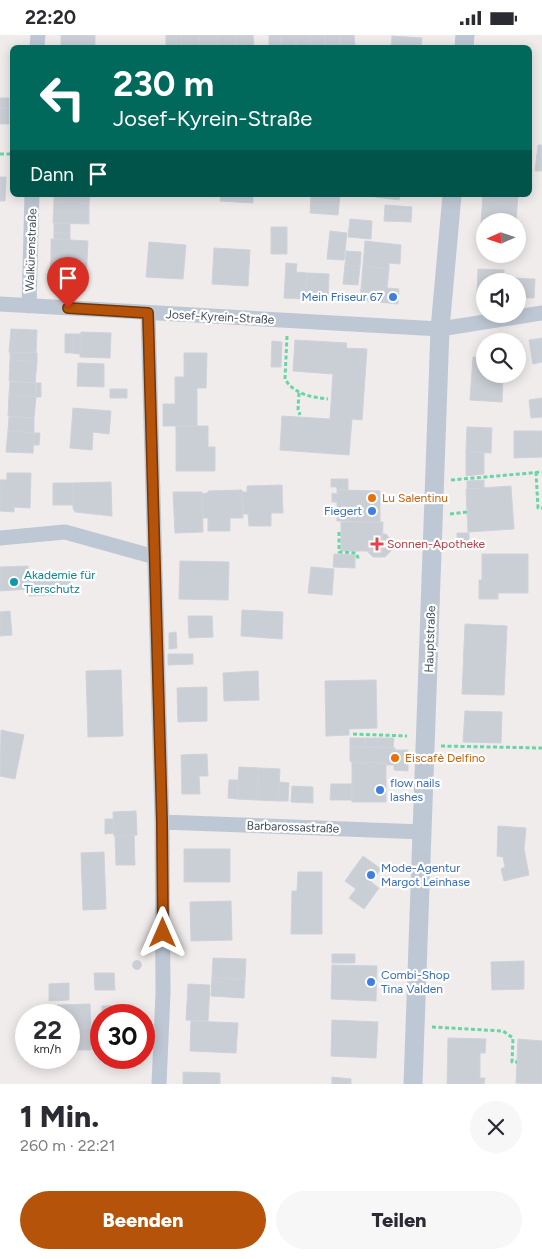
<!DOCTYPE html>
<html lang="de">
<meta charset="utf-8">
<style>
:root{--surface:#fff;--page:#f7f7f7;--text:#2b2b33;--muted:#7c7c81;--accent:#b45309}
body{margin:0;font-family:Figtree,sans-serif;background:var(--page);color:var(--text);height:100vh;display:flex;flex-direction:column;font-size:19px;white-space:nowrap}
*{box-sizing:border-box;margin:0}
p{font-size:16px;color:var(--muted)}
.icon{flex:none;width:28px;height:28px;fill:none;stroke:currentColor;stroke-width:2;stroke-linecap:round;stroke-linejoin:round}
.map{position:relative;height:1049px;overflow:hidden}
.details{display:flex;flex-direction:column;background:var(--surface);flex:1}
.details>*{flex:none}
.guide{position:absolute;left:10px;top:10px;width:522px;height:152px;border-radius:8px;box-shadow:0 2px 12px #0003;background:#00695c;color:#fff;overflow:hidden}
.needle{width:32px;rotate:267deg}
.controls{position:absolute;left:476px;top:178px;display:grid;gap:10px}
.controls a{display:grid;place-items:center;width:50px;height:50px;border-radius:50%;background:var(--surface);box-shadow:0 2px 12px #0003;font-size:25px}
.speed{position:absolute;left:15px;top:969px;display:flex;gap:10px;font-size:25px;font-weight:700;text-align:center}
.speed>*{display:grid;place-content:center;width:65px;height:65px;border-radius:50%;background:var(--surface);box-shadow:0 2px 12px #0003;line-height:1}
.speed small{font-size:12px;font-weight:400}
.speed .limit{border:8px solid #d22;background:#fff;color:#111}
.pin{position:absolute;display:grid;place-items:center;width:42px;height:42px;color:#fff;margin:-51px -21px;border-radius:50% 50% 50% 0;rotate:-45deg;box-shadow:0 0 5px #0007}
.pin .icon{rotate:45deg}
.me{position:absolute;width:55px;margin:-28px;rotate:0deg;stroke-linejoin:round;filter:drop-shadow(0 0 4px #0008)}
.turn{display:flex;align-items:center;gap:18px;height:105px;padding:0 20px;font-size:22px}
.turn .icon{width:65px;height:65px;stroke-width:2.5}
.turn b{display:block;font-size:35px;line-height:42px}
.then{display:flex;align-items:center;height:48px;padding:0 20px;background:#0003;gap:10px;font-size:19px}
.round{display:grid;place-items:center;flex:none;width:52px;height:52px;border-radius:26px;background:var(--page)}
.headline{display:flex;align-items:center;justify-content:space-between;height:85px;padding:0 20px}
h1{font-size:30px;font-weight:800;line-height:38px}
.action{display:flex;gap:10px;margin-top:auto;padding:10px 20px}
.action a{flex:1;height:58px;border-radius:30px;background:var(--accent);color:#fff;font-size:20px;font-weight:800;line-height:58px;text-align:center}
.action a+a{background:var(--page);color:var(--text)}
.status{display:flex;justify-content:space-between;align-items:center;height:35px;padding:0 25px;background:var(--surface);direction:ltr}
.status svg{height:14px;fill:currentColor}
.map>svg:first-child{display:block}
.building{fill:#caced5;stroke:#cfd2d9}
.lines{fill:none;stroke-linecap:round;stroke-linejoin:round}
.path{stroke:#68d5a5;stroke-width:3;stroke-dasharray:4 2.5;stroke-linecap:butt}
.minor{stroke:#bec8d4;stroke-width:15}
.tertiary{stroke:#bec8d4;stroke-width:19}
.route-casing{stroke:#753606;stroke-width:12}
.route{stroke:#b45309;stroke-width:9}
.shop-dot{fill:#3f7fe0;stroke:#fff;stroke-width:2}
.food-dot{fill:#e8710a;stroke:#fff;stroke-width:2}
.health-dot{fill:#e0444e;stroke:#fff;stroke-width:2}
.culture-dot{fill:#0f9aa8;stroke:#fff;stroke-width:2}
.labels{text-anchor:middle;stroke-width:4.5;stroke-linejoin:round;paint-order:stroke}
.street-label{font-size:12px;fill:#434f5c;stroke:#fff}
.shop-label{font-size:12px;fill:#366cbe;stroke:#fff;text-anchor:start}
.food-label{font-size:12px;fill:#c56008;stroke:#fff;text-anchor:start}
.health-label{font-size:12px;fill:#be3a42;stroke:#fff;text-anchor:start}
.culture-label{font-size:12px;fill:#0d838f;stroke:#fff;text-anchor:start}
</style>
<div class="status"><b>22:20</b><svg viewBox="0 0 49 12"><path d="M0 12V9h3v3zM5 12V6h3v6zM10 12V3h3v9zM15 12V0h3v12zM26 1h20v11H26zM47 4h2v5h-2z"/></svg></div>
<div class="map">
<svg width="542" height="1049" viewBox="0 0 542 1049">
<rect width="100%" height="100%" fill="#f0ecec"/>
<path class="building" d="M61,0H95V12H61Z
M166,0H181L182,12H166Z
M181,0H199L200,12H182Z
M199,0H217L218,12H200Z
M217,0H235L236,12H218Z
M235,0H253L254,12H236Z
M269,0H281V12H269Z
M281,0H296V11H281Z
M296,0H310V11H296Z
M310,0H325V10L310,11Z
M325,0H340V10H325Z
M340,0H354L355,10H340Z
M392,1L422,3L421,12H391Z
M0,63H9V73H0Z
M0,73H9V89H0Z
M538,110H542V136H535Z
M0,142H6L5,166H0Z
M54,160H90L89,168L54,167Z
M221,160H253V168L220,166Z
M311,160H340L338,180L310,178Z
M375,160H400L399,165L375,162Z
M483,160H518L516,186H485V203L480,202Z
M54,167L89,168V189L53,188Z
M385,170L412,172L411,187L384,186Z
M350,184L372,186L371,204L348,202Z
M54,188H70V198H54Z
M271,192H287V219H271Z
M330,196L347,198L344,225L327,224Z
M54,198H70V205L54,204Z
M51,204L88,206L87,226L51,225Z
M365,206L401,210L400,229L389,228V234L363,231Z
M149,207L186,210L183,244L146,242Z
M214,213L250,215L248,251L212,249Z
M346,216L361,217L360,231L345,230Z
M51,225L87,226L86,247L49,245Z
M286,228L297,229L296,237L307,238L306,264L284,263Z
M345,230L360,231L358,250L343,249Z
M363,231L389,234L387,253L399,254L398,269L360,265Z
M478,234L504,235V246H485V260H477Z
M307,238L329,239L328,265L306,264Z
M504,239H509V243L535,244L534,263H518V246H504Z
M11,294L37,295L36,318L9,317Z
M81,297L111,298L110,323L80,322Z
M65,299H73L72,318H65Z
M73,299H81L80,319L72,318Z
M542,303V327L533,329L529,305Z
M295,305L347,308L346,313L367,314L362,385L352,384L349,420L280,415L282,381L330,384L333,339L293,336Z
M272,306L282,307L281,332H271Z
M10,317L37,318V327L10,325Z
M184,318H207L206,353H197V391H163V369H175V342H184Z
M473,322L485,323V339H503L502,367L470,365Z
M10,325L37,327L35,348L9,346Z
M78,328L104,329V352L77,351Z
M10,347L36,348V362L9,360Z
M36,348H41V362H36Z
M110,354H127V363H110Z
M9,360L36,362L34,383L8,381Z
M542,363V382L531,383L529,365Z
M73,373L111,376L109,399L93,397L92,415L70,413Z
M9,382L34,383V398L8,396Z
M176,391H208V412H215V436H176Z
M467,392L492,393L491,418L466,417Z
M8,396L34,398L33,418L6,417Z
M514,396H542V422L514,423Z
M34,398H40L39,410H33Z
M466,417L484,418V439L466,441Z
M7,438H31L30,473L14,472V477L0,476V445H7Z
M331,444H348V455H337V452H331Z
M484,445V453L467,454V446Z
M111,447L112,481L75,477L73,473V448Z
M53,448H73V470H53Z
M282,450L283,478H271V491H249L248,479H243L242,457H247V451Z
M511,451L514,494L468,497L466,454Z
M242,455L243,483H230V496H208V483H203L202,459L208,458V456Z
M337,455L380,456V487L337,486V467H332V458L337,459Z
M173,457H202L203,497L175,498Z
M341,487H383L382,516H341Z
M457,498H469V507H457Z
M382,499H386L391,505V516L385,522H373L367,516H382Z
M334,519L355,520V533L333,532Z
M482,519H528V558H498V564H479V545H482Z
M180,526L229,527L228,565L179,564Z
M28,531L29,554L0,556V532Z
M311,532L334,534L332,560L308,558Z
M70,538L71,559L29,561L28,541Z
M242,575L283,577L282,604L241,601Z
M10,576L12,600L0,601V577Z
M188,581H212L213,602L189,603Z
M465,589L507,591L504,660L462,659Z
M176,597L177,613L169,614V598Z
M168,619H193V629L168,630Z
M121,635L123,701L88,702L86,636Z
M258,636L259,665L224,666L223,638Z
M376,645L377,693L349,694V700L326,701L325,646Z
M207,652V686L178,687L177,653Z
M465,676L502,677L501,708L463,707Z
M1,695L24,700L15,744L0,741Z
M350,703H365V712H350Z
M365,703H379L378,712H365Z
M379,703H394L393,713L378,712Z
M350,712L395,713V715H408V736L394,735V730H386V728L352,727L350,726Z
M207,719L208,741H199L200,759H182L181,720Z
M352,727L386,728V767H352Z
M239,732L259,733L257,765L237,764Z
M259,733L280,734L278,766L257,765Z
M229,745H238L237,764L228,763Z
M279,747L289,748L288,766H278Z
M331,749H352V765H330Z
M292,751L313,752V768L291,767Z
M136,776L137,800L114,801L113,777Z
M105,784H113L114,798L105,799Z
M498,791L526,793L524,814L529,840L504,846L501,834L505,832L503,822L497,821Z
M134,800L135,830H116L115,801Z
M184,814H230V847H184Z
M104,817L106,874L83,875L81,818Z
M363,821L381,834L371,847L379,853L364,874L349,863L356,854L345,846Z
M298,837H322V899H291L292,856H297Z
M231,866L232,905L191,906L190,867Z
M332,919H355V928H332Z
M213,923L246,924L245,944L212,942Z
M132.5 930a4.5 4.5 0 1 1 9 0a4.5 4.5 0 1 1-9 0Z
M524,926V954L492,955L491,927Z
M332,930L377,931L376,966L331,964Z
M94,938H114L115,955H95Z
M212,942L245,944L244,963L211,961Z
M69,948V965L49,966V949Z
M188,949L210,950L208,986L186,985Z
M90,969L91,992L69,993V980H57V970Z
M133,970V980H102V971Z
M332,985L378,987L376,1023L331,1021Z
M191,986L238,988L236,1018L190,1016Z
M91,992V1015H69V993Z
M448,1003L486,1004L485,1018H480V1043H485L484,1049H447Z
M518,1004L542,1006V1049L516,1048Z
M183,1037L220,1038V1049H183Z
M332,1042L351,1044V1049H332Z"/>
<g class="lines">
<path class="path" d="M0,119H12
M287,301L285,344C295,360 311,362 328,364
M299,358L298,374L300,380
M536,437L538,473H542
M451,445L542,437
M450,479L467,477
M339,497V517L356,518L359,525
M353,699L407,701
M441,711L542,713
M432,992L503,996L513,1003L512,1027H517"/>
<path class="minor" d="M37,12L38,0
M0,269L440,294L542,278
M29,271L32,160
M148,278L162,787L163,958L159,1049
M0,503L65,497L155,522
M162,787L423,797"/>
<path class="tertiary" d="M464,12L465,0
M413,1049L440,294L452,160"/>
</g>
<g class="lines">
<g class="route-casing">
<path id="route" d="M68,273L148,278L162,787L163,898"/>
</g>
<use href="#route" class="route"/>
</g>
<g class="shop-dot">
<circle cx="393" cy="262" r="5"/>
<circle cx="372" cy="476" r="5"/>
<circle cx="380" cy="755" r="5"/>
<circle cx="371" cy="840" r="5"/>
<circle cx="371" cy="947" r="5"/>
</g>
<g class="food-dot">
<circle cx="372" cy="463" r="5"/>
<circle cx="395" cy="723" r="5"/>
</g>
<path class="health-dot" d="M374.5 501.5h5v5h5v5h-5v5h-5v-5h-5v-5h5z"/>
<circle class="culture-dot" cx="14" cy="547" r="5"/>
<g class="labels">
<g class="street-label">
<text transform="translate(31 215) rotate(-88)" y="4">Walkürenstraße</text>
<text transform="translate(220 282) rotate(3)" y="4">Josef-Kyrein-Straße</text>
<text transform="translate(430 604) rotate(-88)" y="4">Hauptstraße</text>
<text transform="translate(293 792) rotate(2)" y="4">Barbarossastraße</text>
</g>
<g class="shop-label">
<text x="383" y="266" text-anchor="end">Mein Friseur 67</text>
<text x="362" y="480" text-anchor="end">Fiegert</text>
<text x="390" y="752">flow nails<tspan x="390" dy="14">lashes</tspan></text>
<text x="381" y="837">Mode-Agentur<tspan x="381" dy="14">Margot Leinhase</tspan></text>
<text x="381" y="944">Combi-Shop<tspan x="381" dy="14">Tina Valden</tspan></text>
</g>
<g class="food-label">
<text x="382" y="467">Lu Salentinu</text>
<text x="405" y="727">Eiscafè Delfino</text>
</g>
<g class="health-label">
<text x="387" y="513">Sonnen-Apotheke</text>
</g>
<g class="culture-label">
<text x="24" y="544">Akademie für<tspan x="24" dy="14">Tierschutz</tspan></text>
</g>
</g>
</svg>
<div class="controls">
<a><svg class="needle" viewBox="-14 -14 28 28"><path d="M0-13l5 13h-10z" fill="#e53935"/><path d="M0 13l5-13h-10z" fill="#7c7c81"/></svg></a>
<a><svg class="icon" aria-label="sound" viewBox="0 0 24 24"><path d="M4 9h4l5-4v14l-5-4H4zM17 9q2 3 0 6"/></svg></a>
<a><svg class="icon" aria-label="search" viewBox="0 0 24 24"><circle cx="10" cy="10" r="6"/><path d="M15 15l6 6"/></svg></a>
</div>
<div class="speed"><div>22<small>km/h</small></div><div class="limit">30</div></div>
<div class="pin" style="left:68px;top:273px;background:#d93025"><svg class="icon" aria-label="arrive" viewBox="0 0 24 24"><path d="M6 21V4h12l-3 4 3 4H6"/></svg></div>
<svg class="me" style="left:163px;top:898px" viewBox="-20 -20 40 40"><path d="M0-17L14 15 0 8-14 15z" fill="#b45309" stroke="#fff" stroke-width="4"/></svg>
<div class="guide">
<div class="turn"><svg class="icon" aria-label="left" viewBox="0 0 24 24"><path d="M17 20v-9H6M10 6l-5 5 5 5"/></svg><div><b>230 m</b>Josef-Kyrein-Straße</div></div>
<div class="then">Dann<svg class="icon" aria-label="arrive" viewBox="0 0 24 24"><path d="M6 21V4h12l-3 4 3 4H6"/></svg></div>
</div>
</div>
<section class="details">
<div class="headline"><div><h1>1 Min.</h1><p>260 m · 22:21</p></div><a class="round"><svg class="icon" aria-label="close" viewBox="0 0 24 24"><path d="M6 6l12 12M18 6L6 18"/></svg></a></div>
<div class="action"><a>Beenden</a><a>Teilen</a></div>
</section>
